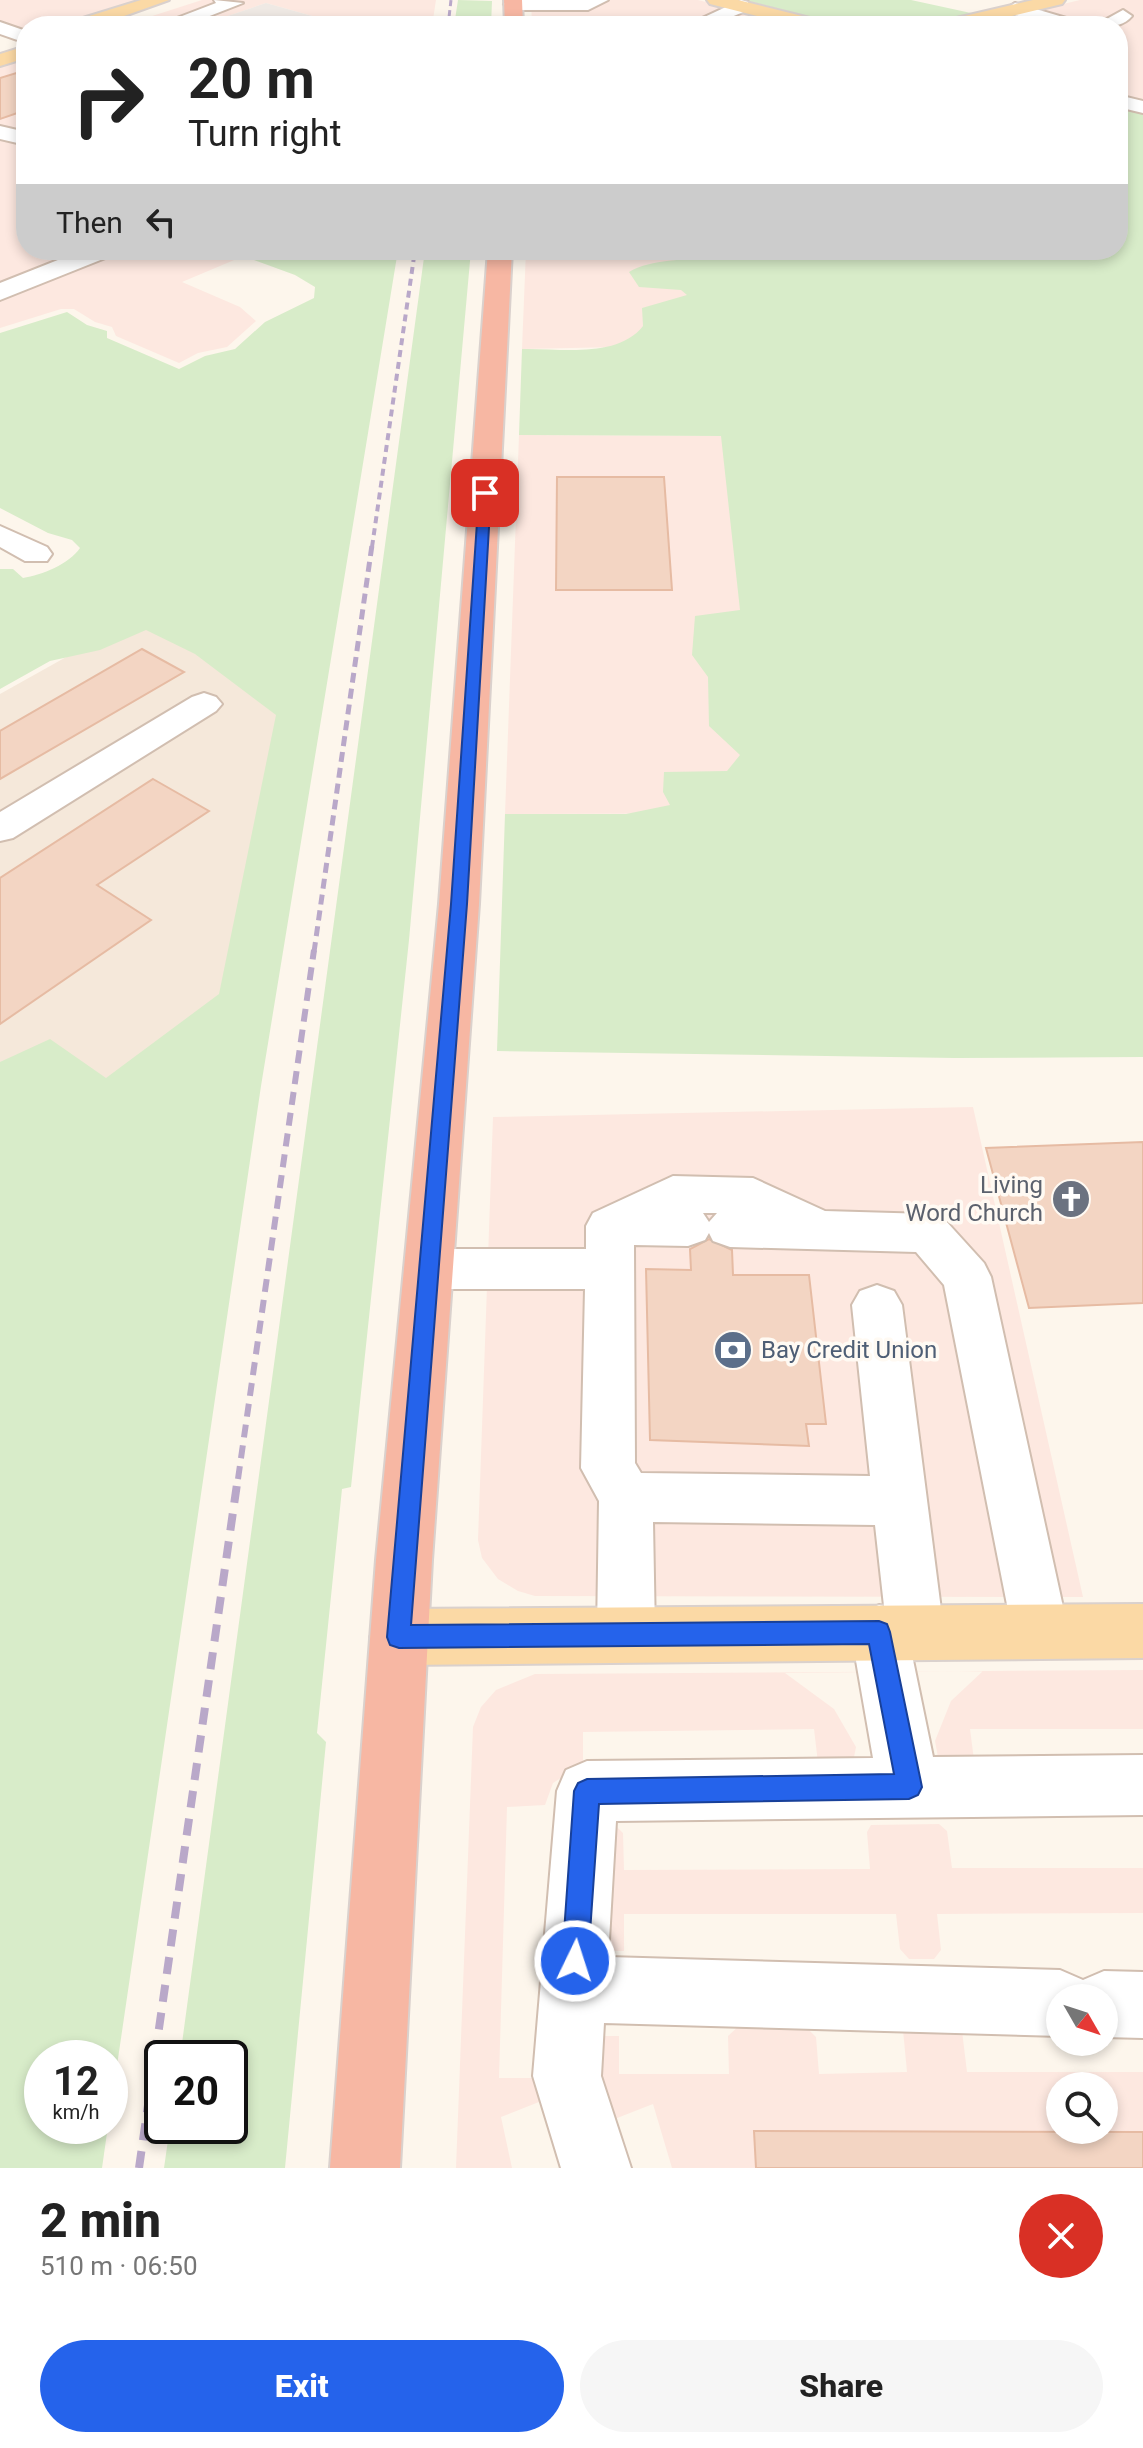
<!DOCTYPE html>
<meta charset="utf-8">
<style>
:root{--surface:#fff;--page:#f6f6f6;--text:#222;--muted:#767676;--accent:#2563eb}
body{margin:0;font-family:Roboto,sans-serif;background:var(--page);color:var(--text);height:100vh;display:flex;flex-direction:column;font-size:30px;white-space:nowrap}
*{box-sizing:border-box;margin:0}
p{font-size:26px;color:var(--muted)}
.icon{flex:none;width:44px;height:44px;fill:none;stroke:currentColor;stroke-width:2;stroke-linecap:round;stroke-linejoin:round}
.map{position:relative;height:2168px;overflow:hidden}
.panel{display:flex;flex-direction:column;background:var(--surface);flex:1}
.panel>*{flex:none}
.guide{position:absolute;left:16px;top:16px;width:1112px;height:244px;border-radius:32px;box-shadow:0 4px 12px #0003;background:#fff;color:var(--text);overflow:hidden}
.needle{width:52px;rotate:129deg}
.buttons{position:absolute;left:1046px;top:1984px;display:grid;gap:16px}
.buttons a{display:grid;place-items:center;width:72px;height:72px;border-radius:50%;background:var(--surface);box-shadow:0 4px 12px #0003;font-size:40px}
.speed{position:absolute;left:24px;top:2040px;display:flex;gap:16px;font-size:40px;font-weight:700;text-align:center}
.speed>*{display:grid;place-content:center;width:104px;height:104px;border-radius:50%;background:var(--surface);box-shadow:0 4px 12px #0003;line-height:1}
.speed small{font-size:20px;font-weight:400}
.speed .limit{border:4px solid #111;border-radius:12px;background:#fff;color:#111}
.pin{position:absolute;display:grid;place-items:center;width:68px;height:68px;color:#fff;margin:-34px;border-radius:16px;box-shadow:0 4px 12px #0006}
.me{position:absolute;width:88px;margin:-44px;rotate:4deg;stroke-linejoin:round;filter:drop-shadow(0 0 6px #0008)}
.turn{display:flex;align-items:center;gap:28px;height:168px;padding:0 40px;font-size:36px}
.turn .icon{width:104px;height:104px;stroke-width:2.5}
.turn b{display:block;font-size:56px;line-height:68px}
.then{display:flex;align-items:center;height:76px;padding:0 40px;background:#0003;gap:16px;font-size:30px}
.round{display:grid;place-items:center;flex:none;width:84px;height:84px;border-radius:42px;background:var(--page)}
.summary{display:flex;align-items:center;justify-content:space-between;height:136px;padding:0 40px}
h1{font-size:48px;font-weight:800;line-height:60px}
.action{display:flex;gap:16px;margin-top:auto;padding:16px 40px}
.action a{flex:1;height:92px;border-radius:48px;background:var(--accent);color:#fff;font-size:32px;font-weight:800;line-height:92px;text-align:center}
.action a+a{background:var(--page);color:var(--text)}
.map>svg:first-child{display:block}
.residential{fill:#f5e8da}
.commercial{fill:#fde8e0;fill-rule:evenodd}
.industrial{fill:#efe9e4}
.green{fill:#d8ecc9}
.building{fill:#f3d5c3;stroke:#e6bba3;stroke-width:2}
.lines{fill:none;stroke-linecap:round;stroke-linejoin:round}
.minor-casing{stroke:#d1beb0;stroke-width:4}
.major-casing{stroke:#dad1cd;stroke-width:4}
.highway-casing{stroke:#dad1cd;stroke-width:4}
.minor{fill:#fff;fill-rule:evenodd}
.major{fill:#fbd9a5;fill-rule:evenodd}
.highway{fill:#f7b7a3;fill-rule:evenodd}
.rail-far4{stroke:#b9a8c9;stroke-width:3;stroke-dasharray:6 4;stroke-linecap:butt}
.rail-far3{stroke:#b9a8c9;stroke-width:4;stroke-dasharray:7 5;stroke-linecap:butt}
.rail-far2{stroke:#b9a8c9;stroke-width:5;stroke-dasharray:10 6;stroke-linecap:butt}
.rail-far1{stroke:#b9a8c9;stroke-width:6;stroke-dasharray:13 8;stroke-linecap:butt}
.rail{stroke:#b9a8c9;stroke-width:8;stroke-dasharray:17 11;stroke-linecap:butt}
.route{fill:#2563eb;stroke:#184099;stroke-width:2}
.labels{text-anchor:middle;stroke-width:7;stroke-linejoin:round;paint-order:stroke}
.worship-label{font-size:24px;fill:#5b616d;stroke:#fffaf3;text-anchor:end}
.service-label{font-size:24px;fill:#4e5e75;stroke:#fffaf3;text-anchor:start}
</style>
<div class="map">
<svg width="1143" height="2168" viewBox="0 0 1143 2168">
<rect width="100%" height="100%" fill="#fdf6ec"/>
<path class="residential" d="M326,512L210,1213L0,1390V694Z"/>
<path class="commercial" d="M0,0H147L64,26H26V31L0,25Z
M202,0H436L432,26H348L266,3L198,26H121Z
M531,0H698L802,26H532Z
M1080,0H1143V103L1118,96V26H970Z
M26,56V250H90L0,286V65Z
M118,250L242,253L239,258L182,282L240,307L256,321L227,347L198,353L179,363L116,336L112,327L95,322L74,309H61L0,328V298Z
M526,250H790L620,347L522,349Z
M519,435L742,436L801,813L505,814Z
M973,1107L1083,1597L535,1596L518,1591L498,1579L482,1558L478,1540L493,1117Z
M1143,1670V1729H970L974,1760L938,1757L935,1741L951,1701L983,1671L785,1673L834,1709L856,1747L853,1762L818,1763L814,1729L583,1732V1764L553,1783L545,1805L507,1807L499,2078H541L544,2100L501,2117L512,2168H456L473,1727L481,1707L496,1690L535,1674L988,1671Z
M939,1824L947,1831L952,1868H1143V1913L937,1914L941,1950L934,1959H909L900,1949L896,1914H624V1951H608L617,1827L623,1833L624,1870L870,1869L867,1832L871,1825Z
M802,2023L816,2037L819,2074L907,2072L903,2030L962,2031L967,2072H1143V2168H672L653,2104L612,2120L603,2089L602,2036H619V2074H729L728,2036L741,2024ZM1060,2086H1104V2130H1060Z"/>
<path class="industrial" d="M266,3L348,26H198Z"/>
<path class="green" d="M458,0L492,1L491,26H454Z
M744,0H911L971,13L921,26H847Z
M1118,105L1143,111V1057L955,1058L497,1051L505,814H626L670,805L663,792L664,772L727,771L740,755L709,726L708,677L692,655L695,616L740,610L721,436L519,435L522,349C560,348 617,359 643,326L642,308L687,295L681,290L639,287L629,272C656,256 692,264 720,250H1118Z
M247,250H279L302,256L314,250H398L261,1086L110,2113V2058H42V2126H108L102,2168H0V1062L50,1039L106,1078L219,994L276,715L195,654L146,630L100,650L50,661L0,689V569H13L23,578C42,575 69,564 80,548L72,540L48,533L0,508V333L67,312L87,325L107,331V338L179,369L205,356L235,349L265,322L314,298L315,287L295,275L246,257L253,253Z
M425,250H471L409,940L351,1487L342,1489L317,1733L326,1742L285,2168H164L170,2126H230V2058H180Z"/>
<path class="building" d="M26,70V110L0,119V78Z
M557,477H664L672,590H556Z
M142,649L184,672L0,779V731Z
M153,779L209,811L97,885L151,920L0,1024V878Z
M1143,1142V1303L1029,1308L986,1148Z
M709,1239L732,1250L733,1275H809L826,1424H806L809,1446L650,1440L646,1269L691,1270L690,1249Z
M754,2131L1143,2132V2168H756Z"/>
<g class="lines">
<g class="minor-casing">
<path id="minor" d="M214,0L243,3L184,26H156L216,3Z
M507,0H608L588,10H513L504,4Z
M741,0L748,2V10L710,26H685Z
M1015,3L1080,22L1082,26H1053L1008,13L1006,9Z
M1123,10L1132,16C1122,28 1108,26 1094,26Z
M122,15L147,26L115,25L113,21Z
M0,22L26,31V43L0,34Z
M1118,95L1143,101V113L1118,107Z
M0,126L26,132V145L0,139Z
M83,250H116L113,255L0,300V283Z
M0,526L47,547L52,554L47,561H25L0,547Z
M204,693L216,697L222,704L216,711L13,838L0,841V812L192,697Z
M673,1176L753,1178L825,1211L928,1214L945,1220L984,1263L991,1277L1068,1630L1060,1649L1040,1657L1020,1649L1012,1630L944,1285L916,1252L730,1247L713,1241L709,1233L705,1240L688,1246L634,1245L635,1463L641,1473L870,1476L852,1305L860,1291L877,1285L894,1291L902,1305L944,1633L935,1652L913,1660L933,1757L1143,1755V1815L616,1821L608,1957L1060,1970L1083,1980L1104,1971L1143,1972V2038L1104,2037V1998H1060V2036L604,2023L601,2076L631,2168H561L533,2076L557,1791L566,1770L587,1761L873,1758L851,1632L859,1613L879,1605L884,1606L875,1525L653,1522L655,1633L646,1652L626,1660L606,1652L597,1633L599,1501L581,1468L585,1289H428L411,1283L404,1269L411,1255L428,1249H586V1226L593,1213ZM703,1213H717L709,1222Z"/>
</g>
<g class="major-casing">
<path id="major" d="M141,0H169L96,26H68L70,22Z
M707,0H738L826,22L828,26H796L710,4Z
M1033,0H1065L1062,4L970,26H937L939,22Z
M26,46V58L0,66V54Z
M1143,1604V1658L399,1665L379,1656L370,1637L379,1618L399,1609Z"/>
</g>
<g class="highway-casing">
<path id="highway" d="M504,0H522L523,26H505Z
M488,250H512L479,904L432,1560L400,2168H330L376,1560L439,904Z"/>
</g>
<use href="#minor" class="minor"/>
<use href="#major" class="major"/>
<use href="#highway" class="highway"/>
<path class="rail-far4" d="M448,26L451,0"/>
<path class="rail-far3" d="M372,547L415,250"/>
<path class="rail-far2" d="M314,952L372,545"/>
<path class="rail-far1" d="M238,1479L314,950"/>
<path class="rail" d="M139,2168L238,1477"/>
</g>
<path class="route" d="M485,489L491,493L467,904L411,1625L879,1621L887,1624L890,1632L922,1787L918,1795L909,1799L599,1804L588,1961L584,1971L575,1975L566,1971L562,1961L574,1791L578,1783L587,1779L894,1774L869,1644L399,1648L390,1645L387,1637L451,904L479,493Z"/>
<defs>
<g id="church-disc" transform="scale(2)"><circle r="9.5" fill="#6b7280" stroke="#fffaf3"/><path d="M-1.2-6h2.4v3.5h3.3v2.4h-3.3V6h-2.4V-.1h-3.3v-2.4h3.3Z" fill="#fff"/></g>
<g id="bank-disc" transform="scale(2)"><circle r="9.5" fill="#5c6f8a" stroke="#fffaf3"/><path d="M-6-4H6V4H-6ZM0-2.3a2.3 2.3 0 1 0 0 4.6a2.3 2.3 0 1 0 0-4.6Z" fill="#fff"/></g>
</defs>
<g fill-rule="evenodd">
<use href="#church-disc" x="1071" y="1199"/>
<use href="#bank-disc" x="733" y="1350"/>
</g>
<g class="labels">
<g class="worship-label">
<text x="1043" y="1193">Living<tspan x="1043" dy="28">Word Church</tspan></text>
</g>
<g class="service-label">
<text x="761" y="1358">Bay Credit Union</text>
</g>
</g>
</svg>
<div class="buttons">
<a><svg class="needle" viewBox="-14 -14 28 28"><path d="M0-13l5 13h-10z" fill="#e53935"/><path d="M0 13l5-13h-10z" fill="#767676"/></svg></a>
<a><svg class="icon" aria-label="search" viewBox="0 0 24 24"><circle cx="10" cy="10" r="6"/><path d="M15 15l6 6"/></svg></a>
</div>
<div class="speed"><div>12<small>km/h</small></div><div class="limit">20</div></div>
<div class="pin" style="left:485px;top:493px;background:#d93025"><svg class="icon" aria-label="arrive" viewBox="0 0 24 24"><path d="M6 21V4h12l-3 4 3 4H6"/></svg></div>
<svg class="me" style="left:575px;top:1961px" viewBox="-20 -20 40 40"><circle r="17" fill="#2563eb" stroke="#fff" stroke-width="3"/><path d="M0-11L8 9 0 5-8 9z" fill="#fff"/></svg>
<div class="guide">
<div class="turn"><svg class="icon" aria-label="right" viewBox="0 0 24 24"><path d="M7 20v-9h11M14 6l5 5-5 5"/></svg><div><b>20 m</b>Turn right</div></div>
<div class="then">Then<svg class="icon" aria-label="left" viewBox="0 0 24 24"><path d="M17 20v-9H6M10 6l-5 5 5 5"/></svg></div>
</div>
</div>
<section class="panel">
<div class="summary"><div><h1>2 min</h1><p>510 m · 06:50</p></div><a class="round" style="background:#d93025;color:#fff"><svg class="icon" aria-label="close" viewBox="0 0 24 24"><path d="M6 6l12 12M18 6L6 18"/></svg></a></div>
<div class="action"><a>Exit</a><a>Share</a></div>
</section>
